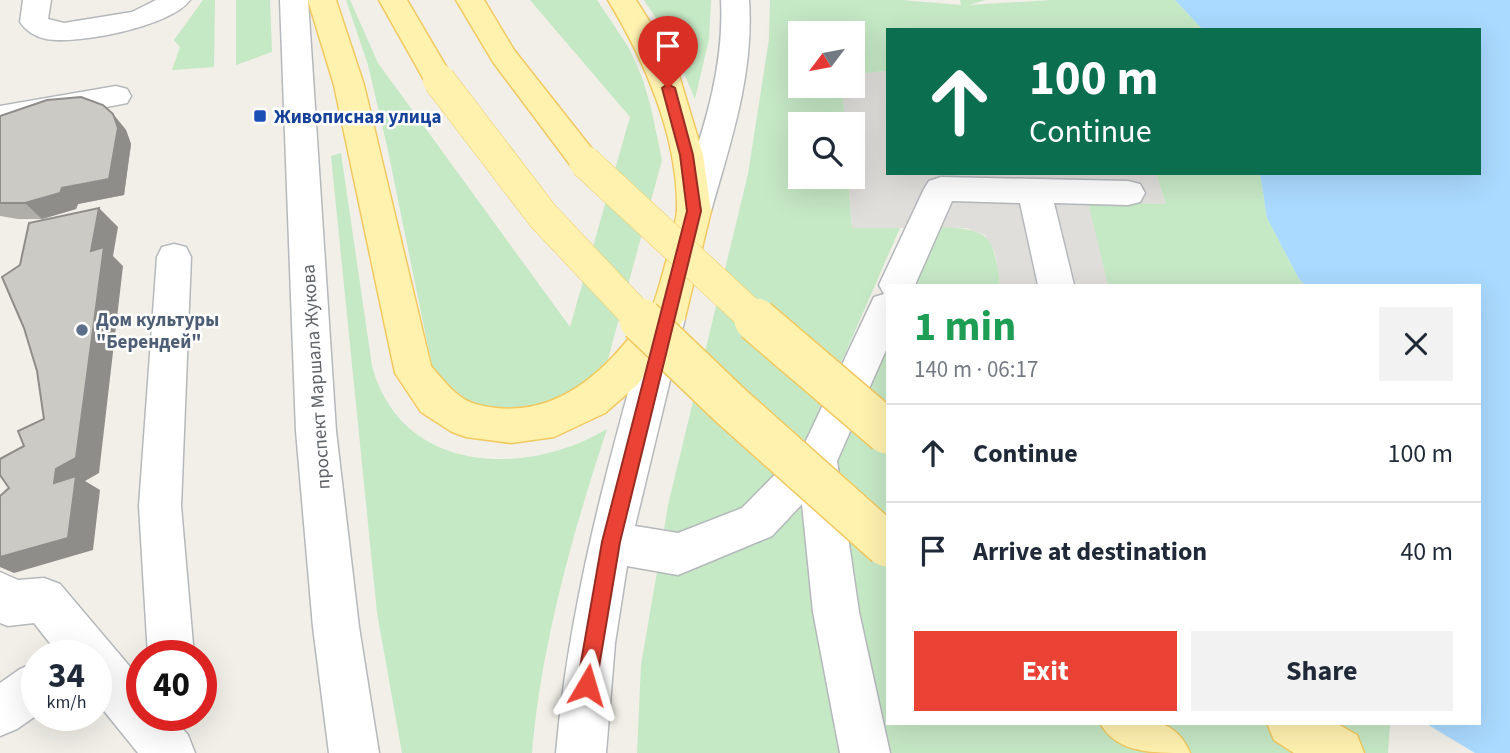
<!DOCTYPE html>
<meta charset="utf-8">
<style>
:root{--surface:#fff;--page:#f2f2f3;--text:#1f2937;--muted:#747a83;--line:#e0e1e3;--accent:#ea4335}
body{margin:0;font-family:"Source Sans 3",sans-serif;background:var(--page);color:var(--text);height:100vh;display:flex;flex-direction:column;font-size:26px;white-space:nowrap}
*{box-sizing:border-box;margin:0}
p{font-size:23px;color:var(--muted)}
.icon{flex:none;width:38px;height:38px;fill:none;stroke:currentColor;stroke-width:2;stroke-linecap:round;stroke-linejoin:round}
.map{position:relative;flex:1;overflow:hidden}
.side{position:absolute;left:886px;top:284px;width:595px;height:441px;display:flex;flex-direction:column;background:var(--surface);border-radius:0px;box-shadow:0 7px 28px #0002}
.side>*{flex:none}
.hud{position:absolute;left:886px;top:28px;width:595px;height:147px;border-radius:0px;box-shadow:0 7px 28px #0002;background:#0b6e4f;color:#fff;overflow:hidden}
.needle{width:46px;rotate:238deg}
.tools{position:absolute;left:788px;top:21px;display:grid;gap:14px}
.tools a{display:grid;place-items:center;width:77px;height:77px;border-radius:0px;background:var(--surface);box-shadow:0 7px 28px #0002;font-size:35px}
.speed{position:absolute;left:21px;top:640px;display:flex;gap:14px;font-size:35px;font-weight:700;text-align:center}
.speed>*{display:grid;place-content:center;width:91px;height:91px;border-radius:50%;background:var(--surface);box-shadow:0 7px 28px #0002;line-height:1}
.speed small{font-size:18px;font-weight:400}
.speed .limit{border:10px solid #d22;background:#fff;color:#111}
.pin{position:absolute;display:grid;place-items:center;width:60px;height:60px;color:#fff;margin:-72px -30px;border-radius:50% 50% 50% 0;rotate:-45deg;box-shadow:0 0 7px #0007}
.pin .icon{rotate:45deg}
.me{position:absolute;width:77px;margin:-38px;rotate:7deg;stroke-linejoin:round;filter:drop-shadow(0 0 5px #0008)}
.turn{display:flex;align-items:center;gap:24px;height:147px;padding:0 28px;font-size:32px}
.turn .icon{width:91px;height:91px;stroke-width:2.5}
.turn b{display:block;font-size:49px;line-height:60px}
.round{display:grid;place-items:center;flex:none;width:74px;height:74px;border-radius:0px;background:var(--page)}
.headline{display:flex;align-items:center;justify-content:space-between;height:119px;padding:0 28px}
h1{font-size:42px;font-weight:700;line-height:52px;color:#1e9e55}
.action{display:flex;gap:14px;margin-top:auto;padding:14px 28px}
.action a{flex:1;height:80px;border-radius:0px;background:var(--accent);color:#fff;font-size:28px;font-weight:700;line-height:80px;text-align:center}
.action a+a{background:var(--page);color:var(--text)}
ul{padding:0;list-style:none}
li{display:flex;align-items:center;gap:21px;height:98px;padding:0 28px;border-top:2px solid var(--line)}
li div{flex:1}
li b{display:block;font-size:26px}
li em{font-style:normal}
.map>svg:first-child{display:block}
.industrial{fill:#e0deda}
.green{fill:#c5e8c5}
.water{fill:#aadaff}
.pier{fill:#f1efe8}
.lines{fill:none;stroke-linecap:round;stroke-linejoin:round}
.minor-casing{stroke:#b5b8bc;stroke-width:3}
.major-casing{stroke:#f2c960;stroke-width:3}
.minor{fill:#fff;fill-rule:evenodd}
.major{fill:#fff2af;fill-rule:evenodd}
.major-bridge-far1-casing{stroke:#f2c960;stroke-width:33;stroke-linecap:butt}
.major-bridge-casing{stroke:#f2c960;stroke-width:46;stroke-linecap:butt}
.major-bridge-far1{stroke:#fff2af;stroke-width:32}
.major-bridge{stroke:#fff2af;stroke-width:43}
.wall{fill:#afaea9}
.shaded-wall{fill:#8f8d8a}
.building{fill:#cccac5;stroke:#8f8d8a;stroke-width:2}
.route{fill:#ea4335;stroke:#982c22;stroke-width:2}
.transit-dot{fill:#1a4fb4;stroke:#fff;stroke-width:2.5}
.service-dot{fill:#5c6f8a;stroke:#fff;stroke-width:2.5}
.labels{text-anchor:middle;stroke-width:5;stroke-linejoin:round;paint-order:stroke}
.transit-label{font-size:19px;font-weight:bold;fill:#164399;stroke:#fff;text-anchor:start}
.service-label{font-size:19px;font-weight:bold;fill:#4e5e75;stroke:#fff;text-anchor:start}
.street-label{font-size:19px;fill:#5f6368;stroke:#fff}
</style>
<div class="map">
<svg width="1510" height="753" viewBox="0 0 1510 753">
<rect width="100%" height="100%" fill="#f1efe8"/>
<path class="industrial" d="M887,71V173H1156L1166,204L1089,202L1108,285H1000L995,253L985,235L966,228H852L848,177H852V124H845L843,97L845,86H852V78L864,73Z"/>
<path class="green" d="M203,0H215L214,67L172,70L180,47L174,40Z
M236,0H270L272,52L236,65Z
M346,0H350L378,63L570,327L630,117L530,0H597L629,48L642,77L651,108L662,160L608,359L580,389L548,406L515,411L478,405L450,390L432,366L387,146L368,65Z
M644,0H711L709,39L695,99L669,38Z
M770,0H901L961,5L960,0H986L968,5L1053,0H1175L1203,30H887V71L864,73L852,78V33H800V86H845L843,97L845,124H800V177H848L852,228H900L803,450L750,510L677,539L663,536L668,505L748,174L769,39Z
M341,153L372,366C401,474 525,478 607,429C573,532 541,645 532,753H402L377,613L331,156Z
M1156,173H1260L1267,218L1299,279L1305,285H1108L1088,202L1166,204Z
M938,227C991,229 993,235 1000,285H912Z
M887,341V723H1394L1391,753H881L834,461Z
M808,484L849,753H637L641,665L658,566Z"/>
<path class="water" d="M1175,0H1510V753H1391L1394,723H1479V285H1305L1299,279L1267,218L1260,173H1479V30H1203Z"/>
<path class="pier" d="M1390,723H1425L1475,753H1388Z"/>
<g class="lines">
<g class="minor-casing">
<path id="minor" d="M23,0H51L48,19L64,23L132,12L156,0H190C172,26 77,45 46,39C36,37 26,31 20,22Z
M280,0H308L336,431L359,627L379,753H329L313,627L296,431Z
M721,0H749C754,74 731,141 711,211L706,220L694,223L682,220L677,211C699,141 725,74 721,0Z
M116,86L127,89L131,96L127,103L0,128V106Z
M941,177L1128,181L1140,184L1145,193L1140,202L1128,205L1054,203L1074,285H1038L1020,203L952,201L915,285H887V348L837,461L859,612L890,753H840L813,612L802,504L772,536L678,575L627,566L615,643L606,753H556C569,604 608,462 649,318L654,307L667,303L680,307L685,318L635,526L678,533L742,508L804,445L874,297L884,294L879,285L924,189L929,181Z
M174,244L186,247L191,257L181,506L194,656H148L139,506L157,257L162,247Z
M0,572L18,580L44,578L60,584L142,681V716H171L188,735L195,753H138L96,701V656H60L34,623L8,626L0,623Z
M37,662V715L17,729L0,736V683L20,669Z"/>
</g>
<g class="major-casing">
<path id="major" d="M308,0H336L364,85L431,366C443,380 456,398 475,404C541,422 591,386 630,337C637,329 645,321 650,312C657,300 677,223 677,209C678,137 645,61 608,0H636L663,43L678,72L703,155L711,211L685,318L638,384L605,413L554,437L511,443L466,437L452,432L421,412L395,373L334,85Z
M379,0H407L454,80L450,87L439,90L428,87Z
M456,0H484L514,50L596,154L601,162L596,170L585,173L574,170L493,62Z
M1100,723C1138,721 1173,712 1190,753C1150,753 1117,753 1100,723Z
M1267,723H1336L1357,735L1364,753H1294L1274,740Z"/>
</g>
<use href="#minor" class="minor"/>
<use href="#major" class="major"/>
<g class="major-bridge-far1-casing">
<path id="major-bridge-far1" d="M439,80L543,216L643,322
M585,162L758,322"/>
</g>
<g class="major-bridge-casing">
<path id="major-bridge" d="M641,320L731,406L887,545
M756,320L887,432"/>
</g>
<use href="#major-bridge-far1" class="major-bridge-far1"/>
<use href="#major-bridge" class="major-bridge"/>
</g>
<path class="wall" d="M113,114L126,130L131,144L124,195L78,204L76,209L42,219H18L0,216V116Z"/>
<path class="shaded-wall" d="M113,114L126,130L131,144L124,195L78,204L76,209L42,219L25,203L62,188Z
M99,208L118,227L113,256L123,266L99,473L85,481L100,490L93,550L14,573L0,567V557L54,483L91,251Z"/>
<path class="building" d="M81,97L103,105L113,114L118,128L109,179L62,188L60,193L25,203H0V116L47,100Z
M99,208L91,251L104,247L76,458L56,469L54,483L76,476L68,538L0,557V496L9,488L0,475V459L24,446L18,431L44,419L37,371L24,328L2,277L20,265L29,223Z"/>
<path class="route" d="M668,84L675,88L693,155L701,211L620,542L596,685L594,692L587,695L580,692L577,685L602,542L687,211L680,155L662,88Z"/>
<rect class="transit-dot" x="253" y="109" width="14" height="14" rx="3.5"/>
<circle class="service-dot" cx="82" cy="330" r="7"/>
<g class="labels">
<g class="transit-label">
<text x="274" y="123">Живописная улица</text>
</g>
<g class="service-label">
<text x="96" y="326">Дом культуры<tspan x="96" dy="22">"Берендей"</tspan></text>
</g>
<g class="street-label">
<text transform="translate(315 377) rotate(-94)" y="7">проспект Маршала Жукова</text>
</g>
</g>
</svg>
<div class="tools">
<a><svg class="needle" viewBox="-14 -14 28 28"><path d="M0-13l5 13h-10z" fill="#e53935"/><path d="M0 13l5-13h-10z" fill="#747a83"/></svg></a>
<a><svg class="icon" aria-label="search" viewBox="0 0 24 24"><circle cx="10" cy="10" r="6"/><path d="M15 15l6 6"/></svg></a>
</div>
<div class="speed"><div>34<small>km/h</small></div><div class="limit">40</div></div>
<div class="pin" style="left:668px;top:88px;background:#d93025"><svg class="icon" aria-label="arrive" viewBox="0 0 24 24"><path d="M6 21V4h12l-3 4 3 4H6"/></svg></div>
<svg class="me" style="left:587px;top:685px" viewBox="-20 -20 40 40"><path d="M0-17L14 15 0 8-14 15z" fill="#ea4335" stroke="#fff" stroke-width="4"/></svg>
<div class="hud">
<div class="turn"><svg class="icon" aria-label="ahead" viewBox="0 0 24 24"><path d="M12 20V5M6 11l6-6 6 6"/></svg><div><b>100 m</b>Continue</div></div>
</div>
<section class="side">
<div class="headline"><div><h1>1 min</h1><p>140 m · 06:17</p></div><a class="round"><svg class="icon" aria-label="close" viewBox="0 0 24 24"><path d="M6 6l12 12M18 6L6 18"/></svg></a></div>
<ul>
<li><svg class="icon" aria-label="ahead" viewBox="0 0 24 24"><path d="M12 20V5M6 11l6-6 6 6"/></svg><div><b>Continue</b></div><em>100 m</em></li>
<li><svg class="icon" aria-label="arrive" viewBox="0 0 24 24"><path d="M6 21V4h12l-3 4 3 4H6"/></svg><div><b>Arrive at destination</b></div><em>40 m</em></li>
</ul>
<div class="action"><a>Exit</a><a>Share</a></div>
</section>
</div>
